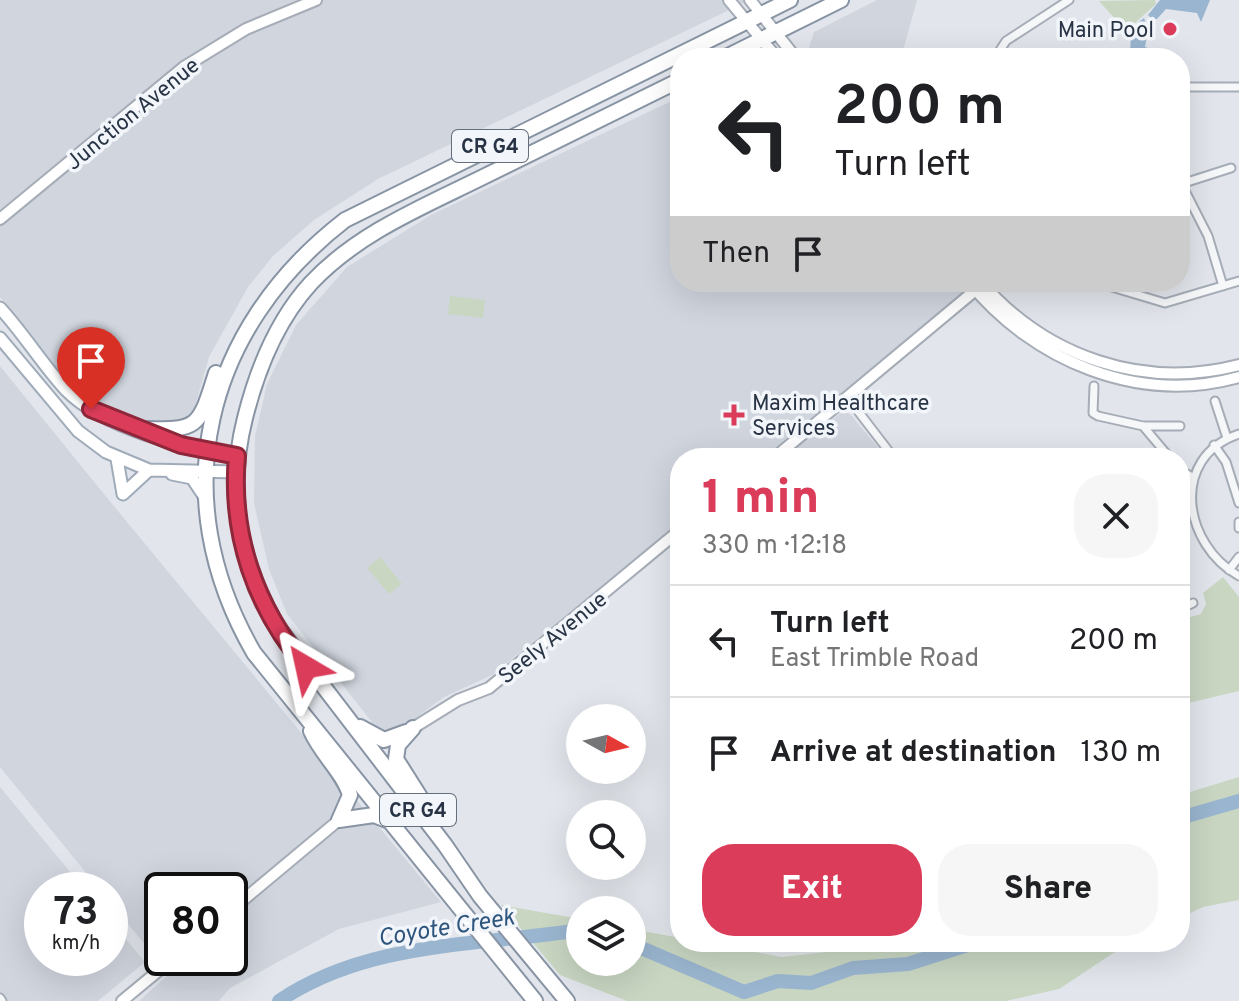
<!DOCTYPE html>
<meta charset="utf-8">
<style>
:root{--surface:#fff;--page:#f6f6f6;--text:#202124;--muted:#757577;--line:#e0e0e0;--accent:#db3c5a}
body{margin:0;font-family:Overpass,sans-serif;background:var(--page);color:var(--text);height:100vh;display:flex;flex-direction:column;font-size:30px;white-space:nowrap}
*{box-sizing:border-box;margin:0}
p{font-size:26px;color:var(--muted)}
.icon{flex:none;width:44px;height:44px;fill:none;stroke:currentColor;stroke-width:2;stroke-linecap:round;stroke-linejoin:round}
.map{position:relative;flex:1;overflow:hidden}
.panel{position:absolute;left:670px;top:448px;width:520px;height:504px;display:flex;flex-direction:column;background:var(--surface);border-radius:32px;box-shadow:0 8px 32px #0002}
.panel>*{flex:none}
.top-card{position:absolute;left:670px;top:48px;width:520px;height:244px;border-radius:32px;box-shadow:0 8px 32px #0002;background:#fff;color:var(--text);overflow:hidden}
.needle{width:52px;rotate:98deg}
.tools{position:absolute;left:566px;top:704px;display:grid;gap:16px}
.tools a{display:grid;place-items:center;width:80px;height:80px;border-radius:50%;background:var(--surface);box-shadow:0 8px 32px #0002;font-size:40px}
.speed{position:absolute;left:24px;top:872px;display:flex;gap:16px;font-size:40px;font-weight:700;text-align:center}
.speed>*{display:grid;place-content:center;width:104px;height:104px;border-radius:50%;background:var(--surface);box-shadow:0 8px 32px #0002;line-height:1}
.speed small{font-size:20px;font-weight:400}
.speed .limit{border:4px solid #111;border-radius:12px;background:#fff;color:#111}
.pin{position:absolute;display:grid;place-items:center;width:68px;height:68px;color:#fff;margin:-82px -34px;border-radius:50% 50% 50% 0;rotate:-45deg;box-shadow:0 0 8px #0007}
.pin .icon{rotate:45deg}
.me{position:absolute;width:88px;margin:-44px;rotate:324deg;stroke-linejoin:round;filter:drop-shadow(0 0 6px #0008)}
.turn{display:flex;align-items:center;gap:28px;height:168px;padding:0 32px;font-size:36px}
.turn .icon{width:104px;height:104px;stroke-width:2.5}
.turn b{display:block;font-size:56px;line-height:68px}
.then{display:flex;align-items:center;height:76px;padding:0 32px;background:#0003;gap:16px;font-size:30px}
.round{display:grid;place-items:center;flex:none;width:84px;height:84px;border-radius:32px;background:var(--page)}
.summary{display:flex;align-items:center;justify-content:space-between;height:136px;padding:0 32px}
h1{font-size:48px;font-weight:800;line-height:60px;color:var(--accent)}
.primary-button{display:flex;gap:16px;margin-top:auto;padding:16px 32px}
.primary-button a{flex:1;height:92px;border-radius:32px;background:var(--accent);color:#fff;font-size:32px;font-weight:800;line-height:92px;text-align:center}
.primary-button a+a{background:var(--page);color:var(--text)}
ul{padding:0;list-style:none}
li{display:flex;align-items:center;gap:24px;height:112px;padding:0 32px;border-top:2px solid var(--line)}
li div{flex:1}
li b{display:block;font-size:30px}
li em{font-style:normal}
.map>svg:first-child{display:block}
.built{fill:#d0d5de;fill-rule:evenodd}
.green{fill:#c8d6c2}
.water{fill:#9ab5cf}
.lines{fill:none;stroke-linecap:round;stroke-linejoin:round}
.river{stroke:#9ab5cf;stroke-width:14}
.street-casing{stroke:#a6adb7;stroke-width:11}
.secondary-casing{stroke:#a6adb7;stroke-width:14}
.primary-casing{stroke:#a0abb9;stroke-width:15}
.highway-casing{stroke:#8894a4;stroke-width:18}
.street{stroke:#f5f7f9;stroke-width:7}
.secondary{stroke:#fff;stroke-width:10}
.primary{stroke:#fff;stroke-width:11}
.highway{stroke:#fff;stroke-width:14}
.route-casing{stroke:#8e273a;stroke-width:20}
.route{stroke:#db3c5a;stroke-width:14}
.poi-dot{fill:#db3c5a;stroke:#f2f5f9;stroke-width:3}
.labels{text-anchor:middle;stroke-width:7;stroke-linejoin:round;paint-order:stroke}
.shield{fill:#f2f5f9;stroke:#656e7b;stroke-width:2}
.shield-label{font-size:20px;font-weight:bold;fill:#283445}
.poi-label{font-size:22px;fill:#283445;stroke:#f2f5f9;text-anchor:end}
.street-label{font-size:22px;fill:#283445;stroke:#f2f5f9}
.water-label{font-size:24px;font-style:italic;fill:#2e557d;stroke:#f2f5f9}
</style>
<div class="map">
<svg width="1239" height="1001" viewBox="0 0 1239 1001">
<rect width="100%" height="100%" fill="#e2e6ec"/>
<path class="built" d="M0,0H750L378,179L314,220L273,256L248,287L209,357L192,417L172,427L106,409L67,381L0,297Z
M877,0H917L901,58H813L809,48L814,32Z
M680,97V282H963L968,288L762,458H680V522L492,675L444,697L399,730L382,735L287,614L269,569L254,503L255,436L267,384L296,325L347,267L431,215Z
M0,366L108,499L441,902L339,929L230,988L219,1001H139L169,974L110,902V890H100L0,767ZM162,890H230V958H162Z
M842,412L850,414L887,458H784Z
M0,787L85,890H42V958H110V920L145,962L98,1001H0Z"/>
<path class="green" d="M1155,0L1156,4L1126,31L1099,1Z
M450,296L485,300L483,318L448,314Z
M380,557L402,584L389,594L367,568Z
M1223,577L1239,597V691L1180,705V620L1201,614L1206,604L1203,593Z
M1239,777V900L1203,907L1180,918V795Z
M501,905L580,919V962H632V929L680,938V942H702L782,957L914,942H1130L1059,989L1006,1001H627L560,975Z"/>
<path class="water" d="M1160,0H1210L1201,22L1197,13L1166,9L1157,19H1152L1148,15Z
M1144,18L1148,30L1145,47L1157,51V58H1130L1131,28Z"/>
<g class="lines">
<path class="river" d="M1180,818L1239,801
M632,944L744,992L778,981L811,983L853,968L908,964L977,942
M279,1001C368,941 477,946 580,930"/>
<g class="street-casing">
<path id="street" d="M995,58L1006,41L1069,0
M1180,87H1239
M1180,181L1208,236L1223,286
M1181,184L1231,168
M1095,282L1165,303L1239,281
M1094,386L1093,413L1098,416L1143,426H1180
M848,398L894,458
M1215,401L1227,438
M1143,426L1170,458
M1239,434C1169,457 1183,545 1239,576
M1214,445L1226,462L1239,503
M1180,470L1194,478
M1239,522V528
M1229,570L1239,557
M1180,609L1193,603
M0,998L2,1001"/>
</g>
<g class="secondary-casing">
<path id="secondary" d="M729,0L777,58
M750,0L796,58
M0,219L184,67L246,29L316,0
M969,282C1033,361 1138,405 1239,377
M981,282C1046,357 1142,390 1239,365
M774,458L978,288
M413,728L458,700L489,688L680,530
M230,911L339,820
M122,1001L174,958"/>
</g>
<g class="primary-casing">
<path id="primary" d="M0,308C24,334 42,364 66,390C103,428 186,449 237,456
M0,338L78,431L106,452L149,470L236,472
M117,459L123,494
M172,474L192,478L204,496
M123,494L149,470"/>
</g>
<g class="highway-casing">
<path id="highway" d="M724,58L841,0
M137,429C198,430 198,431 216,373
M360,727L384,740L406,732
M413,728L398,745L396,759L434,819
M311,731C321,754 343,772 350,795L339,820
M339,820L374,815L389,821
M535,1001L254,653C163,496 204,329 345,220L790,0
M567,1001L480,896L445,845L277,626C239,559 226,493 245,418C257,370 277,320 311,283C357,234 420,208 479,179C546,146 613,113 680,80"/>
</g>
<use href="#street" class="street"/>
<use href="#secondary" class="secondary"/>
<use href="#primary" class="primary"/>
<use href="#highway" class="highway"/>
</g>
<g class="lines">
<g class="route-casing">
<path id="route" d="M91,409L181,445L237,456C230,534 255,607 306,667"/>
</g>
<use href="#route" class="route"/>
</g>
<g class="poi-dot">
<circle cx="1170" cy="29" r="8"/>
<path d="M730 403h8v8h8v8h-8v8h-8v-8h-8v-8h8z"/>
</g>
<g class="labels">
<g class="shield">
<rect x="452" y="130" width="76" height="32" rx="6"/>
<rect x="380" y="794" width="76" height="32" rx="6"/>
</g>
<g class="shield-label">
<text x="490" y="153">CR G4</text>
<text x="418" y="817">CR G4</text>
</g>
<g class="poi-label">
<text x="1154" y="37">Main Pool</text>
<text x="752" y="410" text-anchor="start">Maxim Healthcare<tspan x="752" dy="25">Services</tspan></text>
</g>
<g class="street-label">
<text transform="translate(132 113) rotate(-39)" y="8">Junction Avenue</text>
<text transform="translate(552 637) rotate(-39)" y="8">Seely Avenue</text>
</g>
<g class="water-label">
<text transform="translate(446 927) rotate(-9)" y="8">Coyote Creek</text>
</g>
</g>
</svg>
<div class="tools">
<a><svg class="needle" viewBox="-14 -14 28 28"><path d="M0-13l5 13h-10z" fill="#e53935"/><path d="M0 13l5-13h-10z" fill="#757577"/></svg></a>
<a><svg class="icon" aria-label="search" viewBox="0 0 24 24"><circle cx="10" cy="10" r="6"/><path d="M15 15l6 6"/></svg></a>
<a><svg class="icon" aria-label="layers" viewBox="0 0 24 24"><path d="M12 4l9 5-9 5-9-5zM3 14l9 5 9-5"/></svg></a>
</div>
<div class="speed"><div>73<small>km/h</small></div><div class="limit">80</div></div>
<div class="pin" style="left:91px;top:409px;background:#d93025"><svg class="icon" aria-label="arrive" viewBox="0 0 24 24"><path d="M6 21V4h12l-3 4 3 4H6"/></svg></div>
<svg class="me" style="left:306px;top:667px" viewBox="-20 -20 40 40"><path d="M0-17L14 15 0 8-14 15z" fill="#db3c5a" stroke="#fff" stroke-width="4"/></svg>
<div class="top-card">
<div class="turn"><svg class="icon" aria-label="left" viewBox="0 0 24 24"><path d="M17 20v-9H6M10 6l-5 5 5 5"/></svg><div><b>200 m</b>Turn left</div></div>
<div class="then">Then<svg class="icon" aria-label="arrive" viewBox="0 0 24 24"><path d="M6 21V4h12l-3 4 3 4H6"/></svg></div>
</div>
<section class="panel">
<div class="summary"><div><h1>1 min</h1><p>330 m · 12:18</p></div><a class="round"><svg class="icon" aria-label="close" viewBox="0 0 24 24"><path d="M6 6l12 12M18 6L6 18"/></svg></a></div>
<ul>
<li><svg class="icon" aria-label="left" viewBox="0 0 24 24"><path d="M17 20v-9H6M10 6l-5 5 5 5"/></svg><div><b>Turn left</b><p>East Trimble Road</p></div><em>200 m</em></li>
<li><svg class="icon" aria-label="arrive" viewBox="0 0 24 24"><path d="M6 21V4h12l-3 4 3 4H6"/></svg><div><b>Arrive at destination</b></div><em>130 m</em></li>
</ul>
<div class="primary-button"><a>Exit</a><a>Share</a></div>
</section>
</div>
